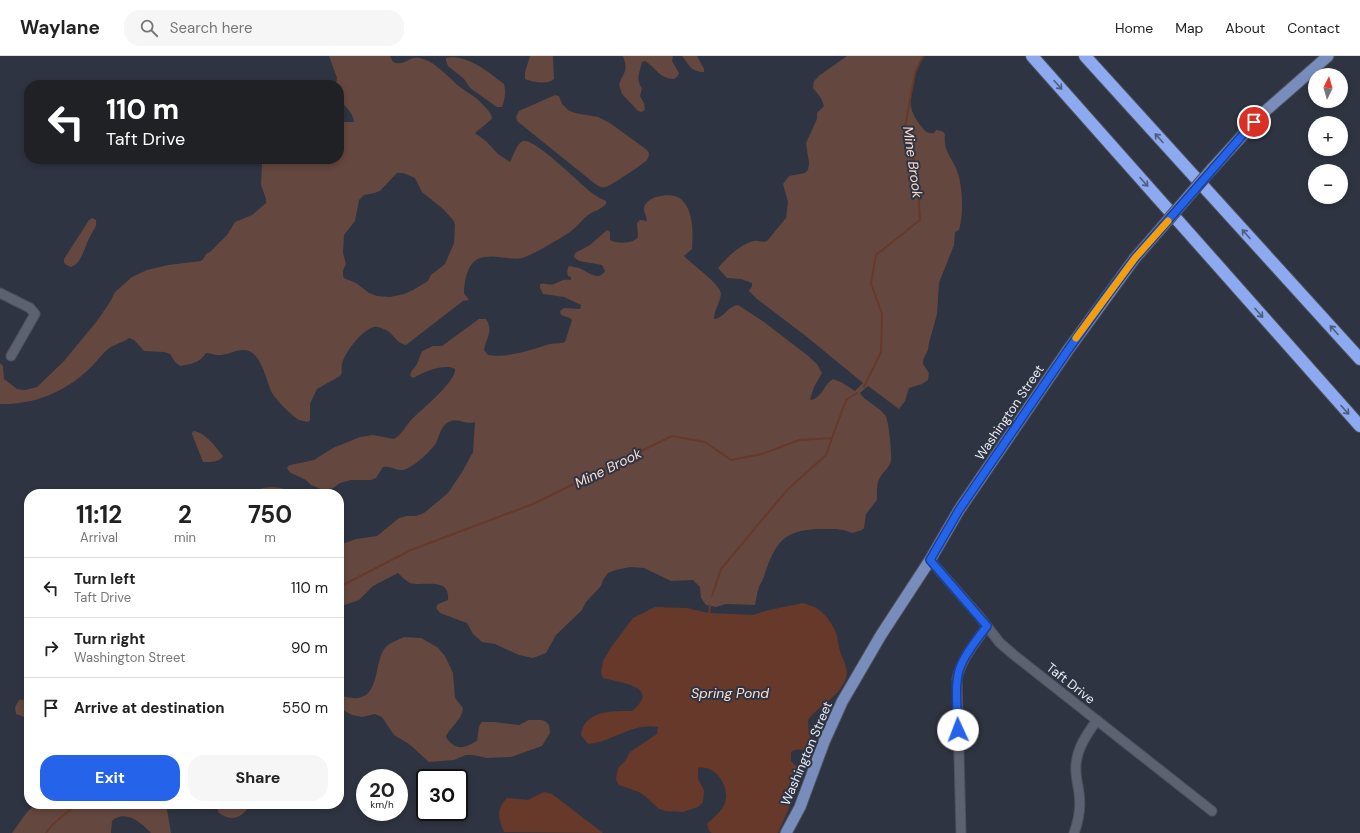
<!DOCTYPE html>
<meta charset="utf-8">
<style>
:root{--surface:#fff;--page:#f6f6f6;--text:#222;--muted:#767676;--line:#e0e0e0;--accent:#2563eb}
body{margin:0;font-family:"DM Sans",sans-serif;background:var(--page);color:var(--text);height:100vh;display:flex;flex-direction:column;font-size:15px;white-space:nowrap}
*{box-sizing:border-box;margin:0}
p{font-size:13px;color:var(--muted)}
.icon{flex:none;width:22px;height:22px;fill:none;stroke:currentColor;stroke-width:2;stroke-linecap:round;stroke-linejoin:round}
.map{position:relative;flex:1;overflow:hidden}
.side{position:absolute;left:24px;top:433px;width:320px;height:320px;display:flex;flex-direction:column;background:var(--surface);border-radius:16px;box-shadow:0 2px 6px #0003}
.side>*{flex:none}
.banner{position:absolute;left:24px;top:24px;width:320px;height:84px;border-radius:16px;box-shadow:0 2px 6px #0003;background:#202124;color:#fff;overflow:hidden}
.needle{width:26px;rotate:5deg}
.buttons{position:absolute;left:1308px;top:12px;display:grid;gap:8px}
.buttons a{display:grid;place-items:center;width:40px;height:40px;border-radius:50%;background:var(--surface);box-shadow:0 2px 6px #0003;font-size:20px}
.speed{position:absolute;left:356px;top:713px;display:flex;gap:8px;font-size:20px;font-weight:700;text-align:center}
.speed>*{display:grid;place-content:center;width:52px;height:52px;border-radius:50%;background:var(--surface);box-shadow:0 2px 6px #0003;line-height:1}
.speed small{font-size:10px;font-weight:400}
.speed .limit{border:2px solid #111;border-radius:6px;background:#fff;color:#111}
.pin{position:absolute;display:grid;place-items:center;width:34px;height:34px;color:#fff;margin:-17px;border:2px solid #fff;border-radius:50%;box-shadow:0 1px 4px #0007}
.me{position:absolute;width:44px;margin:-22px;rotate:358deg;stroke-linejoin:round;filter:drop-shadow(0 0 3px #0008)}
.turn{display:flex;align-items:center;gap:14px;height:84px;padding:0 16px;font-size:18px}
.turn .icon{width:52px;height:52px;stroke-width:2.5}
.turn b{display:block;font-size:28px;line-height:34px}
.eta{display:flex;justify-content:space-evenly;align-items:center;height:68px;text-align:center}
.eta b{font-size:24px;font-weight:700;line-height:28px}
.action{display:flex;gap:8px;margin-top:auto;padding:8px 16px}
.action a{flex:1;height:46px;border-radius:16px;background:var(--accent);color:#fff;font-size:16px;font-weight:700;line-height:46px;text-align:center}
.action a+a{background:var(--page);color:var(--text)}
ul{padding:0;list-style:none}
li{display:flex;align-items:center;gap:12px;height:60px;padding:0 16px;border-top:1px solid var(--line)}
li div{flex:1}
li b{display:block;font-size:15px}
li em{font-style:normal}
header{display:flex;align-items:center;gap:24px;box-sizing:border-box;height:56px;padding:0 20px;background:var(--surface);border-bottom:1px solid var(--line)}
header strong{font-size:19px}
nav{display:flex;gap:22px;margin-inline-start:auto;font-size:14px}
.search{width:280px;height:36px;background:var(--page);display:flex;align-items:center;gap:10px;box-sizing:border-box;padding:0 14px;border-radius:16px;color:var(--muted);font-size:15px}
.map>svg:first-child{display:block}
.green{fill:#64473e;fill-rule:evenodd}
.water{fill:#67392a}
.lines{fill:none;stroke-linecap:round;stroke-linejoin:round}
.stream{stroke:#67392a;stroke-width:2}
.minor-casing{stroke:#4d515c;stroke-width:11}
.major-casing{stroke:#4d515c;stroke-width:13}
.highway-casing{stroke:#4d515c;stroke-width:14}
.minor{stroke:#5c6271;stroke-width:9}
.major{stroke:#798dbd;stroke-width:11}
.highway{stroke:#8da9ef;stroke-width:12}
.major-bridge-casing{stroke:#4d515c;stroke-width:13;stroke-linecap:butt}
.major-bridge{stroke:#798dbd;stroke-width:11}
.oneway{stroke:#4f5d7e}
.route-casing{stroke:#184099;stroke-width:10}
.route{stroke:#2563eb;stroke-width:7}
.slow{stroke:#f59e0b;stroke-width:7}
.labels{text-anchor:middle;stroke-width:4;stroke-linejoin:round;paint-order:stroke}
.street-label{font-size:13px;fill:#e8ecf4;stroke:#2e3441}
.water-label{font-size:14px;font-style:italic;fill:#fcdbd0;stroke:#2e3441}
</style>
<header>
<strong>Waylane</strong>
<div class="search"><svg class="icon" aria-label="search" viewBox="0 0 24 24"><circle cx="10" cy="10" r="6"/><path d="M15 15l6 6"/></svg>Search here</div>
<nav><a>Home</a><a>Map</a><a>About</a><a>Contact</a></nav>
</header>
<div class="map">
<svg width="1360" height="777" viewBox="0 0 1360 777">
<rect width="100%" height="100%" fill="#2e3441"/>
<path class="green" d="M329,0H390L393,6C405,11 408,0 419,2C434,4 448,21 460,31C468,37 478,42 484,50C488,54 492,58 492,63L475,77L487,86L498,98L510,106C513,100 517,87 523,85C535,82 581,129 592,137C596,140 601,143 606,145V148C602,153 594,155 588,159C582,164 577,171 570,176C561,182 533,199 522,202C508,205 490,196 476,204C467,210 464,226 464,237L469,244L463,245L406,289C396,287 394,278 386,274C383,273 378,270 374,271C362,274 345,296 342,308C341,313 343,316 340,320L317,333L310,348V364L308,366C305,365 302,365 299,364C292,360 274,342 271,335C266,323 262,303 251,296C240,290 229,300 218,299C214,299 210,297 206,297C200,307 191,308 180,310L175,306L170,298L164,296L144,295L134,284L129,282C123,287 114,288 108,293C100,300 94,309 87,315C63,337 32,349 0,348V307L3,310L4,323L17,333L25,334L37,331L64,305L97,265L110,246L115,236L132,221L147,214L168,209L201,205L204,202L206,198L210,196L227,179L235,166L252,159L266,147V143L261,129L262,108L259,103H339V66H354C353,57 345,50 339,43V29H336L337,22ZM397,117H403L415,122L422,136L443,153L453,164L455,169L454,187L445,208L431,219L428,225L413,234L404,238L390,241L377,240L369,237L356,227L344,222L343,219V214L346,208L343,197L344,179L355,165L359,144L364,139L374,137L380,135Z
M530,0H553L554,23C548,29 532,26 525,23V16Z
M623,0H673L672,5L679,17L678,20L674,23C660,23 656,12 645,5L642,6C640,16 635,23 642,32L640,40L644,47L645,54L641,56L638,55L622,38L619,28C625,14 628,15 623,0Z
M682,0H697L704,13V16C690,15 690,10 682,0Z
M847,0H924C923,5 920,6 918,10C914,17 909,43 911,51C912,57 917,65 921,70C925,75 927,78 934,77L936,74L942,75L945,78C943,94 950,99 956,112C963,128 964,158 959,174L955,176L954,189L939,227L937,258L929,287L928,294L923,304V308L929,317L928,324L922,328L909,332L905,345L899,353L868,330L860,337C866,346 878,350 885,359C889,364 892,398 891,405C889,412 884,415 881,420C876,427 877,436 877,444L866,458L864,472L862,474L852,477C842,472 831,473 819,473C784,474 776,486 765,517C764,522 761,527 759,531C757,537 756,544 755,549L726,548L716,551L706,549L701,542L700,531L693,524L671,525L644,512L630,511L616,514L608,517L603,524L601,530L586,546L582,554L556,579L546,597L533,602L519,599L495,588L482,586L473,578L467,567L440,557L436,552L438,548L448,544C450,520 423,531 410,527C406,525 401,520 398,517L373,530L359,544L339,551V489L356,483L377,480L399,462L407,460H416L424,457L448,437L462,416L473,396L475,366C467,369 460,363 451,365C441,368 440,379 436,387C431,395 413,412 403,414C395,415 393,410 383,411L376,422L371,424H351L340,427L333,432L323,434L311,429L306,424L291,417L288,414L287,411L290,409L314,404L333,392L360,381L373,379L394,383C403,378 405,370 412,363C422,353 456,326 455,313C446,307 422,316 414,322L410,320L411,316L417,308L422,295L433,290H442L479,263H486C494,275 486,282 484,294L488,299C509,302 530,294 550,288C555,287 560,288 565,286L572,264L570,262L561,259L560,255L564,252L580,253L581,249L564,241L543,238L540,232V228C546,226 549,230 554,228C562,225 561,223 571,224V221L568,220C567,216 567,213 569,210C572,211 576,211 579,212C588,216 599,226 605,215L602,209L579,205L574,201L575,197L590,189L607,174L610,176V184C617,188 633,188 638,181L637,167L640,164L647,165C647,161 644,157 644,153C644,140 672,135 681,143C694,155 693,177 692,193L684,200C691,208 721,228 721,238C720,247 714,254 714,263C724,262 728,250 738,249L764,266L807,299L817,308L822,317L814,331L810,343L812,344C823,340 824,328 833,323L841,326L855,335L863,327L807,281L757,243L749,235L752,230V227L741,223L727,222L718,212C726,202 742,187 754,185C759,184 762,187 767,185L786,162L788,146L783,128L789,120L805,117L808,114L809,107L806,87L817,63V57L824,50L821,42L813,32L814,25L820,19Z
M453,1C474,3 488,16 504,28C506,36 505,43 502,51H497L470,32L464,23L448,10L446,5V2Z
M555,39L559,40L562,48L568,54L575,57L598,61L610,67L647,94L649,97C649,100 648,102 647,104C645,107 610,130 606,131C601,132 598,130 594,127L517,65L516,61L519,55Z
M92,162L96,164C97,171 94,173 91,179C84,189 84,206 71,211L66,209L64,206V203L89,164Z
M193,375C205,376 216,391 223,400C219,407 210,406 203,406L192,378Z
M272,431L282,432L291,438H252L262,432Z
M404,581L421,582L437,591L445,600L453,617L455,642L463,652C462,664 452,669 446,680C447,684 449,685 452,688C461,695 469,689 477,685L479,670L482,666H494L519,669L529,664H541L545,665L549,669L550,677L542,690L511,701L487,702L473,699H466L454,704L429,706L409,688L394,679L382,661L375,658L362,661L352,659L339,652V639C344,640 352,643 358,642C380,639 374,605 385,592C389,587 398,584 404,581Z
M29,643V663L16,658L15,651L19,644Z
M36,748H166L171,777H151C141,767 126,753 112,765L111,777H12L27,756Z
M218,748H246V755C237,764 228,764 218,756Z"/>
<path class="water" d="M803,547C808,549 814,550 818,553C826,559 834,569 837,580C838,586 839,592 841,598C845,608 850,616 844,627C836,643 818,650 808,664L809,678L812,686V691C806,696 797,691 791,696V705L798,712L799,721L798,731L778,777H712L709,775L707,768C712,763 721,756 724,749C732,733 716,708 698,712V723L704,734L703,746L698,751L683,756L666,755L659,753L646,741L639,736L619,729L616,723L618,712L625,705L630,696L657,678L658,671C637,667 619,680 600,686C596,687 592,687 588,688L581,679C584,654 613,655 632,655C662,630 620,627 603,622L601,617L603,605L612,590L633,562L655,551L687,552L709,557L753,559L769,554Z
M544,736L552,738L603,777L504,776C498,762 496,753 507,742L528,744Z"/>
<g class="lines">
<path class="stream" d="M864,331L881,296L882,258L871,227L876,199L920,164L917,116L905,71L915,17L923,0
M339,531L411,494L533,448L672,380L705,386L731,404L762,398L799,384L832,382L846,344L857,337
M712,540L721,513L787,434L826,399L832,382
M709,559L710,549
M46,777L52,769L77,748"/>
<g class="minor-casing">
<path id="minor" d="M0,237L30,252L35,258L11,300
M930,504L979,560L1000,587L1014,599L1212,755
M961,777L957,623C961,603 976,586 987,570
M1074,777C1079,764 1081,751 1079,737C1078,728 1075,719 1076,709C1077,692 1087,678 1097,664"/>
</g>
<g class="major-casing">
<path id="major" d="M1211,114L1262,58L1328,0
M786,777L800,751L824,686L842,646L881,579L930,504L959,454L1068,294L1135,202L1162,171"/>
</g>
<g class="highway-casing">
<path id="highway" d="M1032,0L1360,370
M1085,0L1360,303"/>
</g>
<use href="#minor" class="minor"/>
<use href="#major" class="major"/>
<use href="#highway" class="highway"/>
<g class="major-bridge-casing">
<path id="major-bridge" d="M1162,171L1211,114"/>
</g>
<use href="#major-bridge" class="major-bridge"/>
</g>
<defs><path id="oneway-shaft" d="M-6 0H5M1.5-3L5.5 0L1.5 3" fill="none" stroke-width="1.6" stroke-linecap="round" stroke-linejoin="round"/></defs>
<g class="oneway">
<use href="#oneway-shaft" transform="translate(1058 29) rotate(48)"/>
<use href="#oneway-shaft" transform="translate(1159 82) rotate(-132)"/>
<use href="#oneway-shaft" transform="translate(1144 126) rotate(48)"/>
<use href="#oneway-shaft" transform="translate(1246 178) rotate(-132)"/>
<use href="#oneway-shaft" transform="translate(1259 257) rotate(49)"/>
<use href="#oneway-shaft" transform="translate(1334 274) rotate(-132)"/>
<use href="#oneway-shaft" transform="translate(1345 354) rotate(48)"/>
</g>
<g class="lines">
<g class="route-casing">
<path id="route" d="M958,674C958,655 953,626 961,609C967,595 978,582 987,570L930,504L959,454L1068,294L1108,238L1135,202L1254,66"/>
</g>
<use href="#route" class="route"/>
<path class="slow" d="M1076,282L1135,202L1168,165"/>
</g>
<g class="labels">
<g class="street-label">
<text transform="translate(1009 356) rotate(-56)" y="5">Washington Street</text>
<text transform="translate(1071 627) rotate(38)" y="5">Taft Drive</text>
<text transform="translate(806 697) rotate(-67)" y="5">Washington Street</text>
</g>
<g class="water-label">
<text transform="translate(913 106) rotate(82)" y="5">Mine Brook</text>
<text transform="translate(608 412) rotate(-26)" y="5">Mine Brook</text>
<text x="730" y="642">Spring Pond</text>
</g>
</g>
</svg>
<div class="buttons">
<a><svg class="needle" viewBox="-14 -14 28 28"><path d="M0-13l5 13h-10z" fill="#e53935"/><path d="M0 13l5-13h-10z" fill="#767676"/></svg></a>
<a>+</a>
<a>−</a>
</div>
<div class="speed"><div>20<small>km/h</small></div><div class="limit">30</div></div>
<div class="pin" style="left:1254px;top:66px;background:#d93025"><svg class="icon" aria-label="arrive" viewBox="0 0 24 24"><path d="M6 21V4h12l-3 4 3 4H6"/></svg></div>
<svg class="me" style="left:958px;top:674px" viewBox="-20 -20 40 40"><circle r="19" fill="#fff"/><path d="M0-13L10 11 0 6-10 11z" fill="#2563eb"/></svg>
<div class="banner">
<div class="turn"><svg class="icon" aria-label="left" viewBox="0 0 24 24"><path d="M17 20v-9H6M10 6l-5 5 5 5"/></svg><div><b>110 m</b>Taft Drive</div></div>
</div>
<section class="side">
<div class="eta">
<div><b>11:12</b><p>Arrival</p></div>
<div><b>2</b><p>min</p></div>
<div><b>750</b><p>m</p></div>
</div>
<ul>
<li><svg class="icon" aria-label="left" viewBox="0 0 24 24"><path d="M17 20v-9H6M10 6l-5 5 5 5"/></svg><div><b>Turn left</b><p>Taft Drive</p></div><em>110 m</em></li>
<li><svg class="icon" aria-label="right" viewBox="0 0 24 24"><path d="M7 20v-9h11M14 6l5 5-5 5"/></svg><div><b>Turn right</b><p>Washington Street</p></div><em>90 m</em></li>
<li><svg class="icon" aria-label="arrive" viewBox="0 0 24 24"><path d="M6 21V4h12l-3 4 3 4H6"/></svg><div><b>Arrive at destination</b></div><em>550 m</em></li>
</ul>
<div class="action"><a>Exit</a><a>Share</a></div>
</section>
</div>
